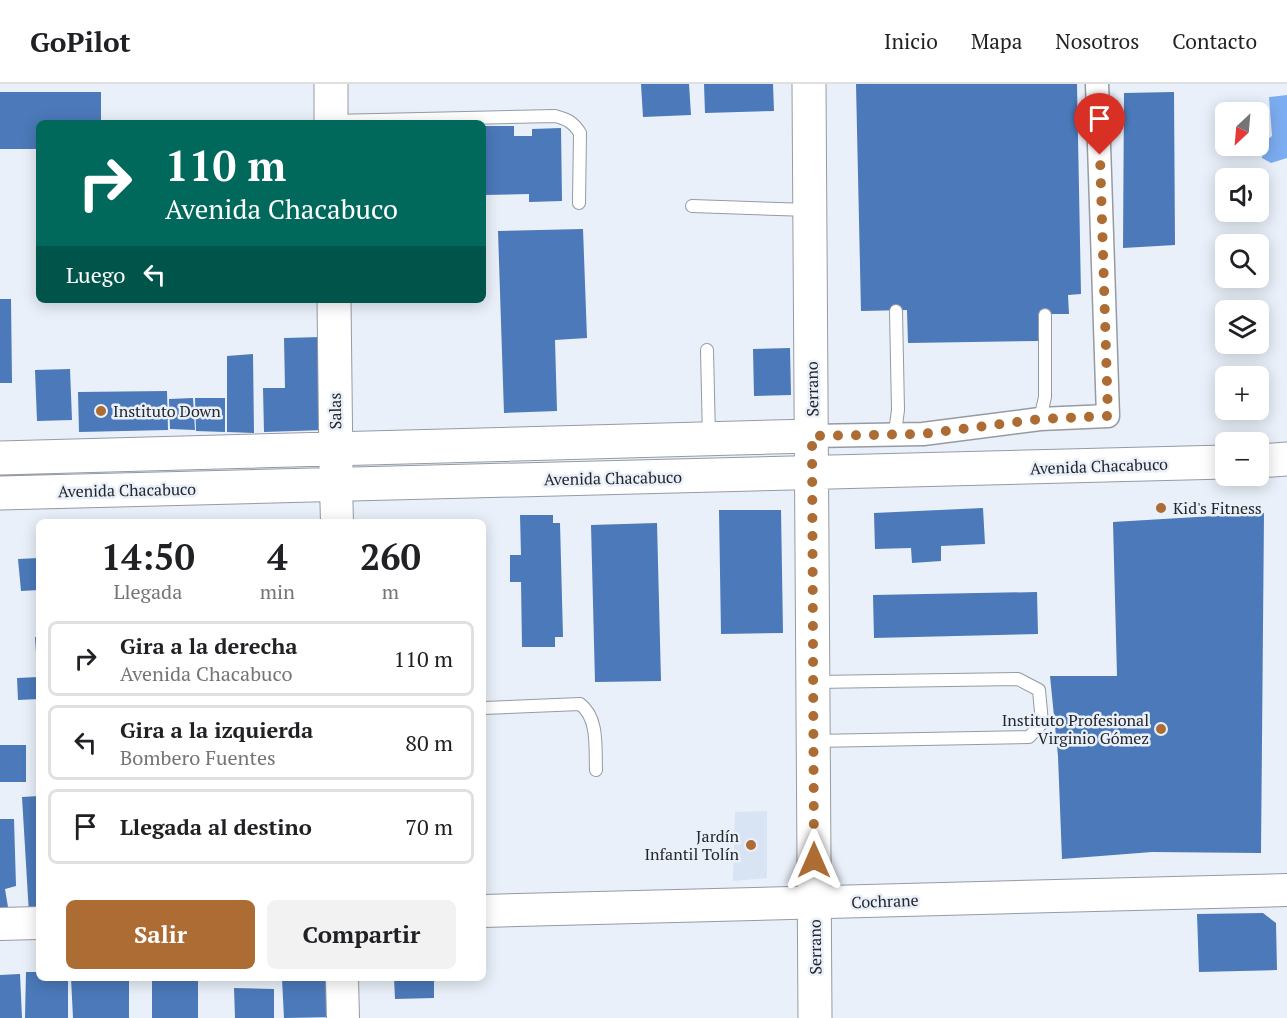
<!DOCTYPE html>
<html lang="es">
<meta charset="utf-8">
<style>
:root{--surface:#fff;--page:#f2f2f2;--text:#202124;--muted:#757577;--line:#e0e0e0;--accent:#ac6c34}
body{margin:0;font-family:"PT Serif",serif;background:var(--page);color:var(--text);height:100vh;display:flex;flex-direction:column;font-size:22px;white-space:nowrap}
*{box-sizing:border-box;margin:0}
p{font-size:20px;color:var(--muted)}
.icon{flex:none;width:33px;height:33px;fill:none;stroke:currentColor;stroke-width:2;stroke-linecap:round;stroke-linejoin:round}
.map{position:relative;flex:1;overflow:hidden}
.panel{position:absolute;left:36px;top:435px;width:450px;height:462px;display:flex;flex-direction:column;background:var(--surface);border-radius:9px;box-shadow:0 3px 15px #0003}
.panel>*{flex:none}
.hud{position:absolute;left:36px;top:36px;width:450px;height:183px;border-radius:9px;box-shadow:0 3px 15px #0003;background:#00695c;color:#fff;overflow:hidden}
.needle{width:39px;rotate:206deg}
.fabs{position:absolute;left:1215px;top:18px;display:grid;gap:12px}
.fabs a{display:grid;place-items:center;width:54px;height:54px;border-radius:9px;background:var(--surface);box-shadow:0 3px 15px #0003;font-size:30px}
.pin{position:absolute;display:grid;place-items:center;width:51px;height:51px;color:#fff;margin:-62px -26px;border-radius:50% 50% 50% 0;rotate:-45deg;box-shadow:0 0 6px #0007}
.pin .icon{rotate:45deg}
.me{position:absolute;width:66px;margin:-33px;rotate:0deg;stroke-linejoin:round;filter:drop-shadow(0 0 4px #0008)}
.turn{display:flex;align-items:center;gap:21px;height:126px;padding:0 30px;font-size:27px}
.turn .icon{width:78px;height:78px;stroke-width:2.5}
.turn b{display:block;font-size:42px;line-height:51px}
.then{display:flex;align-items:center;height:57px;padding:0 30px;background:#0003;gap:12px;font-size:22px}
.eta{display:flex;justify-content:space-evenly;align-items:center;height:102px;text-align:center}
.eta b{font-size:36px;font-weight:800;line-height:42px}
.cta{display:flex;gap:12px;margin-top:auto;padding:12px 30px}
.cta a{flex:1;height:69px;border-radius:9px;background:var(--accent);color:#fff;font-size:24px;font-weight:800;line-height:69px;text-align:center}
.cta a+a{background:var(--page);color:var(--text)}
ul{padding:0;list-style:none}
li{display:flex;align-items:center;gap:18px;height:75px;margin:0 12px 9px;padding:0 18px;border:3px solid var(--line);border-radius:9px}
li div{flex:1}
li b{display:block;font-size:22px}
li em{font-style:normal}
header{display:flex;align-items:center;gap:36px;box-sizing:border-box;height:84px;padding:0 30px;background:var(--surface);border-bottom:2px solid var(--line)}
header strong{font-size:28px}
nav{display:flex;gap:33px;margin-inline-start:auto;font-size:21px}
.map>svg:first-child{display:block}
.built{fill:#d8e3f3}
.water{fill:#7cadf1}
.building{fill:#4b79b9}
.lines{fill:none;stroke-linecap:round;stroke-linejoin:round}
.lane-casing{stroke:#959ba4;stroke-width:14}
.street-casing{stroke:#959ba4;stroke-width:25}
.secondary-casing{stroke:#959ba4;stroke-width:34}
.primary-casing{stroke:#959ba4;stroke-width:35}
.lane{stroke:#fff;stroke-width:12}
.street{stroke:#fff;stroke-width:22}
.secondary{stroke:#fff;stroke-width:32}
.primary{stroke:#fff;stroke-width:33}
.route{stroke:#ac6c34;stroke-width:10;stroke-dasharray:0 18}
.poi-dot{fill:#ac6c34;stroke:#e9f0f9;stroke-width:2}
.labels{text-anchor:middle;stroke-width:5;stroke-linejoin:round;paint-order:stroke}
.street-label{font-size:16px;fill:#24262a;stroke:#e9f0f9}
.poi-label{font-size:16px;fill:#24262a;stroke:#e9f0f9;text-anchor:start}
</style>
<header>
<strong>GoPilot</strong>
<nav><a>Inicio</a><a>Mapa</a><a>Nosotros</a><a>Contacto</a></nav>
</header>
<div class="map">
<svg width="1287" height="934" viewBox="0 0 1287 934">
<rect width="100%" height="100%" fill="#e9f0f9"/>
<path class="built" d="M767,727V794L733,797L735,728Z"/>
<path class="water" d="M1287,11V74L1271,79L1262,74V60L1272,52L1269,13Z"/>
<path class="building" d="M641,0H689L691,31L643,33Z
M704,0H773L774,27L705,29Z
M856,0H1077L1081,210L1068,211L1069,230H1038L1039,257L908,259L907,226L861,227Z
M0,8H101V39H39V65H0Z
M1174,8L1175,161L1123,164L1124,9Z
M483,42H514V52H532V45L561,44L562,117L529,118V110L483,111Z
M583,145L587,254L555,256L557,327L504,329L498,147Z
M0,215H11L12,299H0Z
M322,253L324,346L264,348L263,304H285L284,254Z
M790,264L791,311L754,312L753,265Z
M253,270L254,349L227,348V272Z
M70,285L72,336L37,337L35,286Z
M167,307L168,346L79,348L78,308Z
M193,314L195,346L170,345L169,315Z
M195,314H225V348L196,347Z
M983,424L985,460L941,462V477L912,479L911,464L875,465L874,429Z
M719,426H781L783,549L721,550Z
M1264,429L1261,769L1152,768L1062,775L1058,672L1050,592H1117L1113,438Z
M520,431H553V439H560L563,553H555V563H522L521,498H510V471H521Z
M657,439L661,597L595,598L591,441Z
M39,474V506L21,507L18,475Z
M1037,508L1038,550L874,554L873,511Z
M35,553H39V585H37Z
M39,593V615L18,616L17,594Z
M0,661H26V698H0Z
M39,712V829L29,830L22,713Z
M0,735H14L16,802L5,805L8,823L0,824Z
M1263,829L1276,839L1277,886L1199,888L1197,830Z
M26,888H39V894H68V934H25Z
M20,890L22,934H0V891Z
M71,894H129V934H73Z
M152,894H198V934H152Z
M335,894L337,933L284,934L282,895Z
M394,894H434V914L395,915Z
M234,904L274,905V934H235Z"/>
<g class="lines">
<g class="lane-casing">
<path id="lane" d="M332,37L555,32C567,35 573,38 580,49L579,119
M692,122L809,126
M707,266L709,354
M1040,335L1045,313V231
M890,350L896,341L898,326L896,227
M483,624L580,620C599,634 595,665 596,686
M813,657L1029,653L1042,639L1039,606L1018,595L814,598"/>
</g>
<g class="street-casing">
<path id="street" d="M812,352L923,350L1040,335L1108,332L1097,0"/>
</g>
<g class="secondary-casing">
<path id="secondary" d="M336,401L337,438
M483,827L1287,806
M0,840L39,839
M342,894L343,934"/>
</g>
<g class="primary-casing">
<path id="primary" d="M331,0V39
M809,0L815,934
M334,216L336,385
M0,374L812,352
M1258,377L1287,375
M0,409L1226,378"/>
</g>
<use href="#lane" class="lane"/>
<use href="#street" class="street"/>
<use href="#secondary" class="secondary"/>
<use href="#primary" class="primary"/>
</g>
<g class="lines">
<path class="route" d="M814,776L812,352L923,350L1040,335L1108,332L1100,71"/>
</g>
<g class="poi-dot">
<circle cx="101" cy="327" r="6"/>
<circle cx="1161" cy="424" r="6"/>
<circle cx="1161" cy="645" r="6"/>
<circle cx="751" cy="761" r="6"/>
</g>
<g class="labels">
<g class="street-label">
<text transform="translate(812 305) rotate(-91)" y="6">Serrano</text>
<text transform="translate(335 327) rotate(-91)" y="6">Salas</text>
<text transform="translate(1099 382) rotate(-2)" y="6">Avenida Chacabuco</text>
<text transform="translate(613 394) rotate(-1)" y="6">Avenida Chacabuco</text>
<text transform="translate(127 406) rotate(-1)" y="6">Avenida Chacabuco</text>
<text transform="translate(885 817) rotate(-2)" y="6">Cochrane</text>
<text transform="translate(815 863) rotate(-91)" y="6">Serrano</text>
</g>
<g class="poi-label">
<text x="113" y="333">Instituto Down</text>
<text x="1173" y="430">Kid's Fitness</text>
<text x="1149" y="642" text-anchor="end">Instituto Profesional<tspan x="1149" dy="18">Virginio Gómez</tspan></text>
<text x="739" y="758" text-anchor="end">Jardín<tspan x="739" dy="18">Infantil Tolín</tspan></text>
</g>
</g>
</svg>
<div class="fabs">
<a><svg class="needle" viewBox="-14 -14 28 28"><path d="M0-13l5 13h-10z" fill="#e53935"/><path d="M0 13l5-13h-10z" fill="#757577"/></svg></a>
<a><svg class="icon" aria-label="sound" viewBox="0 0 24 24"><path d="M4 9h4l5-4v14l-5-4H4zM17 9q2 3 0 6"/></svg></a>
<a><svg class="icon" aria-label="search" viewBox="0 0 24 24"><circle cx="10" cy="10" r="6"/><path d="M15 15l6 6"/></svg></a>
<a><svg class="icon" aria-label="layers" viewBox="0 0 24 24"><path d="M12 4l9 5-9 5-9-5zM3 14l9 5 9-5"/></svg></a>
<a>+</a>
<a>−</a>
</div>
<div class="pin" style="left:1100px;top:71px;background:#d93025"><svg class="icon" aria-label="arrive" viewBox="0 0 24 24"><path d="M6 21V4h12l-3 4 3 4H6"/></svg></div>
<svg class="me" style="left:814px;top:776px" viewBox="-20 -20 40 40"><path d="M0-17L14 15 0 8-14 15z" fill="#ac6c34" stroke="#fff" stroke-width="4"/></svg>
<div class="hud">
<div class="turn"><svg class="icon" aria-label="right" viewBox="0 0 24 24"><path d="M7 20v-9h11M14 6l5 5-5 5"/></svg><div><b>110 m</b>Avenida Chacabuco</div></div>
<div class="then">Luego<svg class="icon" aria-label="left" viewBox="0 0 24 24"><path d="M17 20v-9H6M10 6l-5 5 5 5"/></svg></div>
</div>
<section class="panel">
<div class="eta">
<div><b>14:50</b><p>Llegada</p></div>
<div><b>4</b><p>min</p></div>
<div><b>260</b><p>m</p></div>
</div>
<ul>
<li><svg class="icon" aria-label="right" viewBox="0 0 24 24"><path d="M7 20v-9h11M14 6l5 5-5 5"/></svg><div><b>Gira a la derecha</b><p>Avenida Chacabuco</p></div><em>110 m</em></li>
<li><svg class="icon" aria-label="left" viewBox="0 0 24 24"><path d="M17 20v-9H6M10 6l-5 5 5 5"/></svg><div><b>Gira a la izquierda</b><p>Bombero Fuentes</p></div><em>80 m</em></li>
<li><svg class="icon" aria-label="arrive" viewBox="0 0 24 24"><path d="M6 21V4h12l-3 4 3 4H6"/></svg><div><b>Llegada al destino</b></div><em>70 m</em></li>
</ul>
<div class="cta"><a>Salir</a><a>Compartir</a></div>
</section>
</div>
